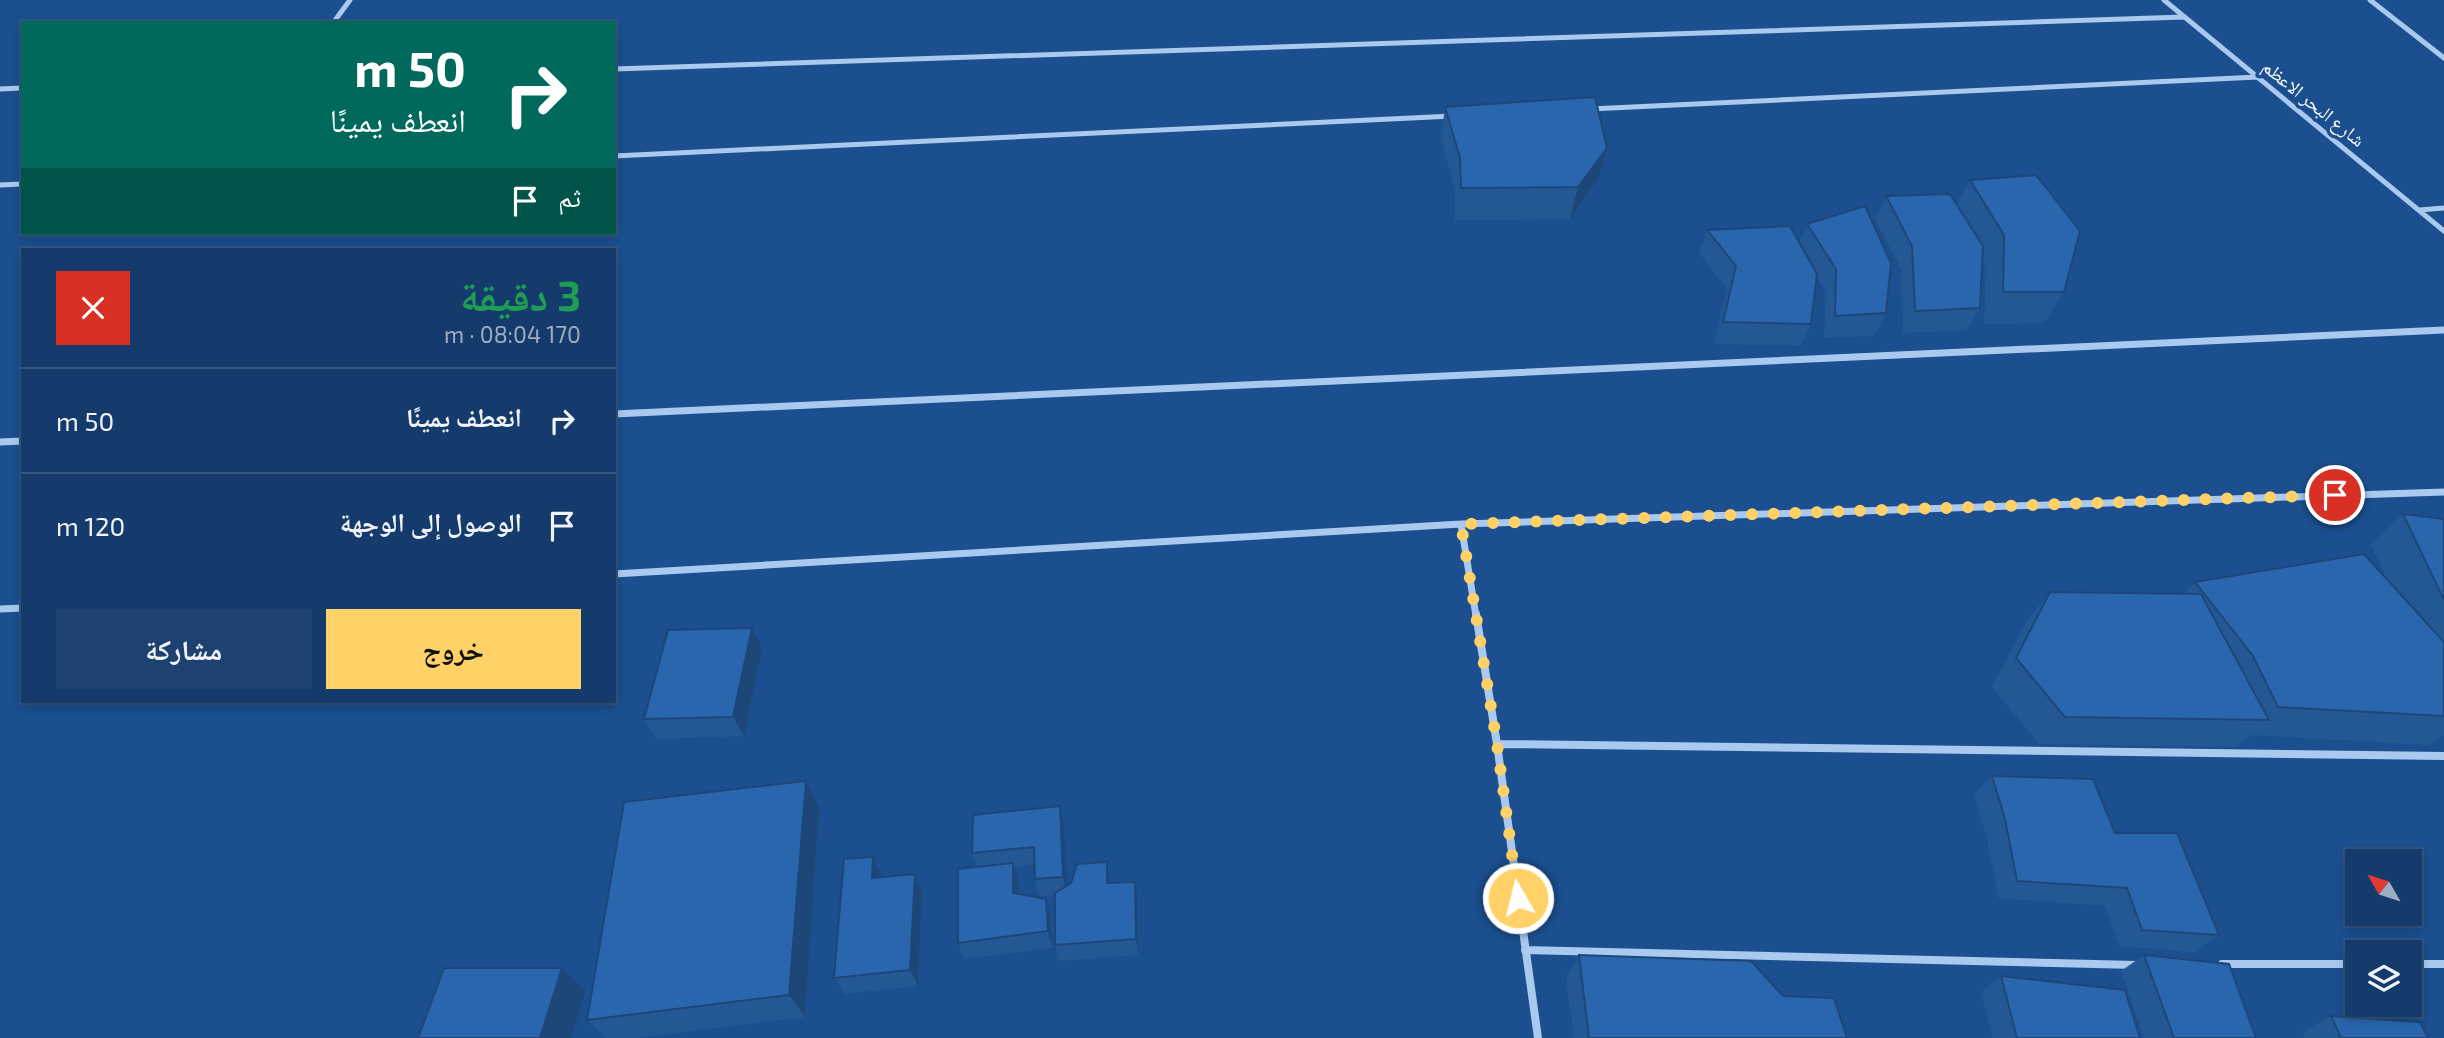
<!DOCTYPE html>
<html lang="ar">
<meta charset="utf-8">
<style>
:root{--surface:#143b6b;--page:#1d4271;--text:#f1f3f6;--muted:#9dadc1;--line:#33557e;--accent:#ffd166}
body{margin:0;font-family:"Exo 2","Noto Naskh Arabic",sans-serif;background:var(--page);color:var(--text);direction:rtl;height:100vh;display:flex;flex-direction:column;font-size:26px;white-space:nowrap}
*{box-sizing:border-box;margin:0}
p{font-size:23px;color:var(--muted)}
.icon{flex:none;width:38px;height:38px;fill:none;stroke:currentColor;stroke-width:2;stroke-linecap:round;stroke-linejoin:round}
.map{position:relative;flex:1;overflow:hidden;direction:ltr}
.sheet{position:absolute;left:21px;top:248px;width:595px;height:455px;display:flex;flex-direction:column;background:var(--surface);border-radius:0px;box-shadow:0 4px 10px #0003,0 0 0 2px var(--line);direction:rtl}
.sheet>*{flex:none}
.hud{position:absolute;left:21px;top:21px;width:595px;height:214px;border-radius:0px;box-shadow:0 4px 10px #0003,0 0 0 2px var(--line);direction:rtl;background:#00695c;color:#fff;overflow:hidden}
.needle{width:46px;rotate:309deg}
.tools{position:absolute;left:2345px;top:849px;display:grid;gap:14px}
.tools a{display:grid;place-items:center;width:77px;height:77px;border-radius:0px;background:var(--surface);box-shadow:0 4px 10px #0003,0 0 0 2px var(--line);font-size:35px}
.pin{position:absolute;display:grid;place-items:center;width:60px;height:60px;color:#fff;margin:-30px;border:4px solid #fff;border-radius:50%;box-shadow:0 2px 7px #0007}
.me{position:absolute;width:77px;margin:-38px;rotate:352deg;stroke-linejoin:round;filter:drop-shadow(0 0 5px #0008)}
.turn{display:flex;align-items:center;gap:24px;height:147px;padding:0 35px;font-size:32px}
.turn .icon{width:91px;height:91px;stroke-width:2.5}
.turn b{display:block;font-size:49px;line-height:60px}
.then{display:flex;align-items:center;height:66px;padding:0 35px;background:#0003;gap:14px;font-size:26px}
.round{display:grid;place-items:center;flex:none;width:74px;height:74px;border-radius:0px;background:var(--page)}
.summary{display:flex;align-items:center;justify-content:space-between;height:119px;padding:0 35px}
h1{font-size:42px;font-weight:700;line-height:52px;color:#1e9e55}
.action{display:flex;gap:14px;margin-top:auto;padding:14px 35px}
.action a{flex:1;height:80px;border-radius:0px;background:var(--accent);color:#111;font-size:28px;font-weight:700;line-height:80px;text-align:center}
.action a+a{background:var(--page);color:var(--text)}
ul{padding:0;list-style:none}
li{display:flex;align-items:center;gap:21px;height:105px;padding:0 35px;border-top:2px solid var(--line)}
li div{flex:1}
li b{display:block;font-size:26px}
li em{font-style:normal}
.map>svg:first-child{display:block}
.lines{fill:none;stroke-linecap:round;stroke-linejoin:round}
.street-far2{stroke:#a9c9ee;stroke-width:5}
.street-far1{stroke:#a9c9ee;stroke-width:7}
.street{stroke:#a9c9ee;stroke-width:8}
.wall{fill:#245895}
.shaded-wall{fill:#1d4779}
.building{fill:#2a66ad;stroke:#1d4779;stroke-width:2}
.route{stroke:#ffd166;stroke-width:12;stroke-dasharray:0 21.6}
.labels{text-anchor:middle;stroke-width:7;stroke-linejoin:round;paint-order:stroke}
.far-street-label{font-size:19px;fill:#fff;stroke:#1b4f8f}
</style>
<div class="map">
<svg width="2444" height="1038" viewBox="0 0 2444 1038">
<rect width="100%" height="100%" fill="#1b4f8f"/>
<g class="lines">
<path class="street-far2" d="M2164,0L2444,231
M2370,0L2444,58
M333,23L350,0
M614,69L2184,17
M0,89L23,88
M1590,109L2258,77
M614,156L1453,116
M0,185L23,184
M2419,210L2444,208"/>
<path class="street-far1" d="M614,414L2444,330
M0,442L23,441
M1461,524L1476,616
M614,574L1461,524L2444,492
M0,609L23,608"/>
<path class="street" d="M1476,614L1497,744L1538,1038
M1497,744L2444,756
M1525,950L2136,965
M2222,964H2357
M2410,964H2444"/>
</g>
<path class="wall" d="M1445,107L1607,148L1598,179L1570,219L1455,220V190L1441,138Z
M1970,180L2064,292L2044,323L1984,324L1986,267L1983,261L1980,308L1967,330L1903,333L1901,269L1875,219L1886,196L1957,205Z
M1807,224L1886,313L1874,336L1824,338L1826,291L1816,276L1811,324L1800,346L1714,344L1727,289L1699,253L1707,230L1799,243Z
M2403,514L2444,519V735L2430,745L2251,735L2236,747L2039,744L1992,687L2026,622L2050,592L2184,594L2195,582L2386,578L2371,544Z
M762,648L744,736L657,739L644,719Z
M1992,776L2115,833L2219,935L2194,952L2119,946L2105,906L1998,898L1987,838L1974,794Z
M806,781L819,808L805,1017L636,1038H606L587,1020Z
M1064,824L1066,886L1107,862L1110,883L1137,899L1138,955L1059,961L1055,945V895L1039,896L1035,879V865L1014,867L1018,881V894L1046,899L1050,916L1052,948L964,959L958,943L977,867L972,853Z
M873,857L881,875V877L922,892L918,986L844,994L834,978Z
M1579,955L1783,996L1847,1038H1574L1566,978Z
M2144,955L2256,1038H2144L2121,971Z
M2001,976L2140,1038H1993L1981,992Z
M2331,1016L2428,1038H2305L2303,1032Z"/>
<path class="shaded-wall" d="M1607,148L1598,179L1570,219L1578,187Z
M752,628L762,648L744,736L733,717Z
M806,781L819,808L805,1017L789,995Z
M1060,806L1064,824L1067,894L1063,877Z
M873,857L881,875V896L872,878Z
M1107,862L1110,880V901L1107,883Z
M1013,863L1018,881V910L1013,893Z
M915,874L922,892L918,986L910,970Z
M1135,882L1137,899L1138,955L1136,939Z
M1046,899L1050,916L1052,948L1048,931Z
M562,968L585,991L571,1038H540Z"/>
<path class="building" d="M1595,97L1607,148L1578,187L1461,188L1460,158L1445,107Z
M2036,175L2080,231L2064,292H2003L2004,235L1970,180Z
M1950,194L1983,246L1980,308L1915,311L1912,246L1886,196Z
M1865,206L1891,263L1886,313L1835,316L1836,269L1807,224Z
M1790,226L1817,274L1811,324L1723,322L1736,266L1707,230Z
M2403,514L2444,519V600Z
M2364,554L2444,642V716L2278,707L2253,656L2195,582Z
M2050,592L2201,594L2269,720L2065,717L2016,658Z
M752,628L733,717L644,719L668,630Z
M1992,776L2093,779L2115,833H2177L2219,935L2142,930L2127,888L2017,881L2005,819Z
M806,781L789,995L587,1020L624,802Z
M1060,806L1063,877L1035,879L1034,847L972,853L973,815Z
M873,857L872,878L915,874L910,970L834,978L844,859Z
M1107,862V883L1135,882L1136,939L1055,945V893L1071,883L1077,864Z
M1013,863V893L1046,899L1048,931L958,943V869Z
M1579,955L1751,961L1783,996L1834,998L1847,1038H1589Z
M2144,955L2229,964L2256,1038H2174Z
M444,968H562L540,1038H418Z
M2001,976L2125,990L2140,1038H2017Z
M2331,1016L2420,1022L2428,1038H2341Z"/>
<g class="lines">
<path class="route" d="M1518,898L1497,744L1461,524L2335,495"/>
</g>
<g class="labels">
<g class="far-street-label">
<text transform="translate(2314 103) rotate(39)" y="7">شارع البحر الاعظم</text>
</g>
</g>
</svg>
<div class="tools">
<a><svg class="needle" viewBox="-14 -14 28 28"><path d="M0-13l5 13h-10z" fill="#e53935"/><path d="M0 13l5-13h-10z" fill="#9dadc1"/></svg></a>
<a><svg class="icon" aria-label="layers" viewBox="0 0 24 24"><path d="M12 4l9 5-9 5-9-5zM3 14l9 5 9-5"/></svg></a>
</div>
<div class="pin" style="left:2335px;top:495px;background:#d93025"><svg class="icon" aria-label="arrive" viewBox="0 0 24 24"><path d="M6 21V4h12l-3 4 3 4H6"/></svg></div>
<svg class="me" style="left:1518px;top:898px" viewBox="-20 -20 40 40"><circle r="17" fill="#ffd166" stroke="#fff" stroke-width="3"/><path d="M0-11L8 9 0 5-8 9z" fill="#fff"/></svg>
<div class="hud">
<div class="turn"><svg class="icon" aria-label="right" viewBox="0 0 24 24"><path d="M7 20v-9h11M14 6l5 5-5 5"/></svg><div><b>50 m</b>انعطف يمينًا</div></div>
<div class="then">ثم<svg class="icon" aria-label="arrive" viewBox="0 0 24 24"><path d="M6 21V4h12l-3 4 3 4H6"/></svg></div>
</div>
<section class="sheet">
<div class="summary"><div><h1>3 دقيقة</h1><p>170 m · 08:04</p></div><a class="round" style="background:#d93025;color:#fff"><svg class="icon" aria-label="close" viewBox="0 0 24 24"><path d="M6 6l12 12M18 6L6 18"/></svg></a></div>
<ul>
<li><svg class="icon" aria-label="right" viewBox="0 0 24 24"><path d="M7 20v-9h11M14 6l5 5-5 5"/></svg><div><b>انعطف يمينًا</b></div><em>50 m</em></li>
<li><svg class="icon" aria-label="arrive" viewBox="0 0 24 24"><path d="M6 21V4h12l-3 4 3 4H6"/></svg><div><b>الوصول إلى الوجهة</b></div><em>120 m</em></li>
</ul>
<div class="action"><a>خروج</a><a>مشاركة</a></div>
</section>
</div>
